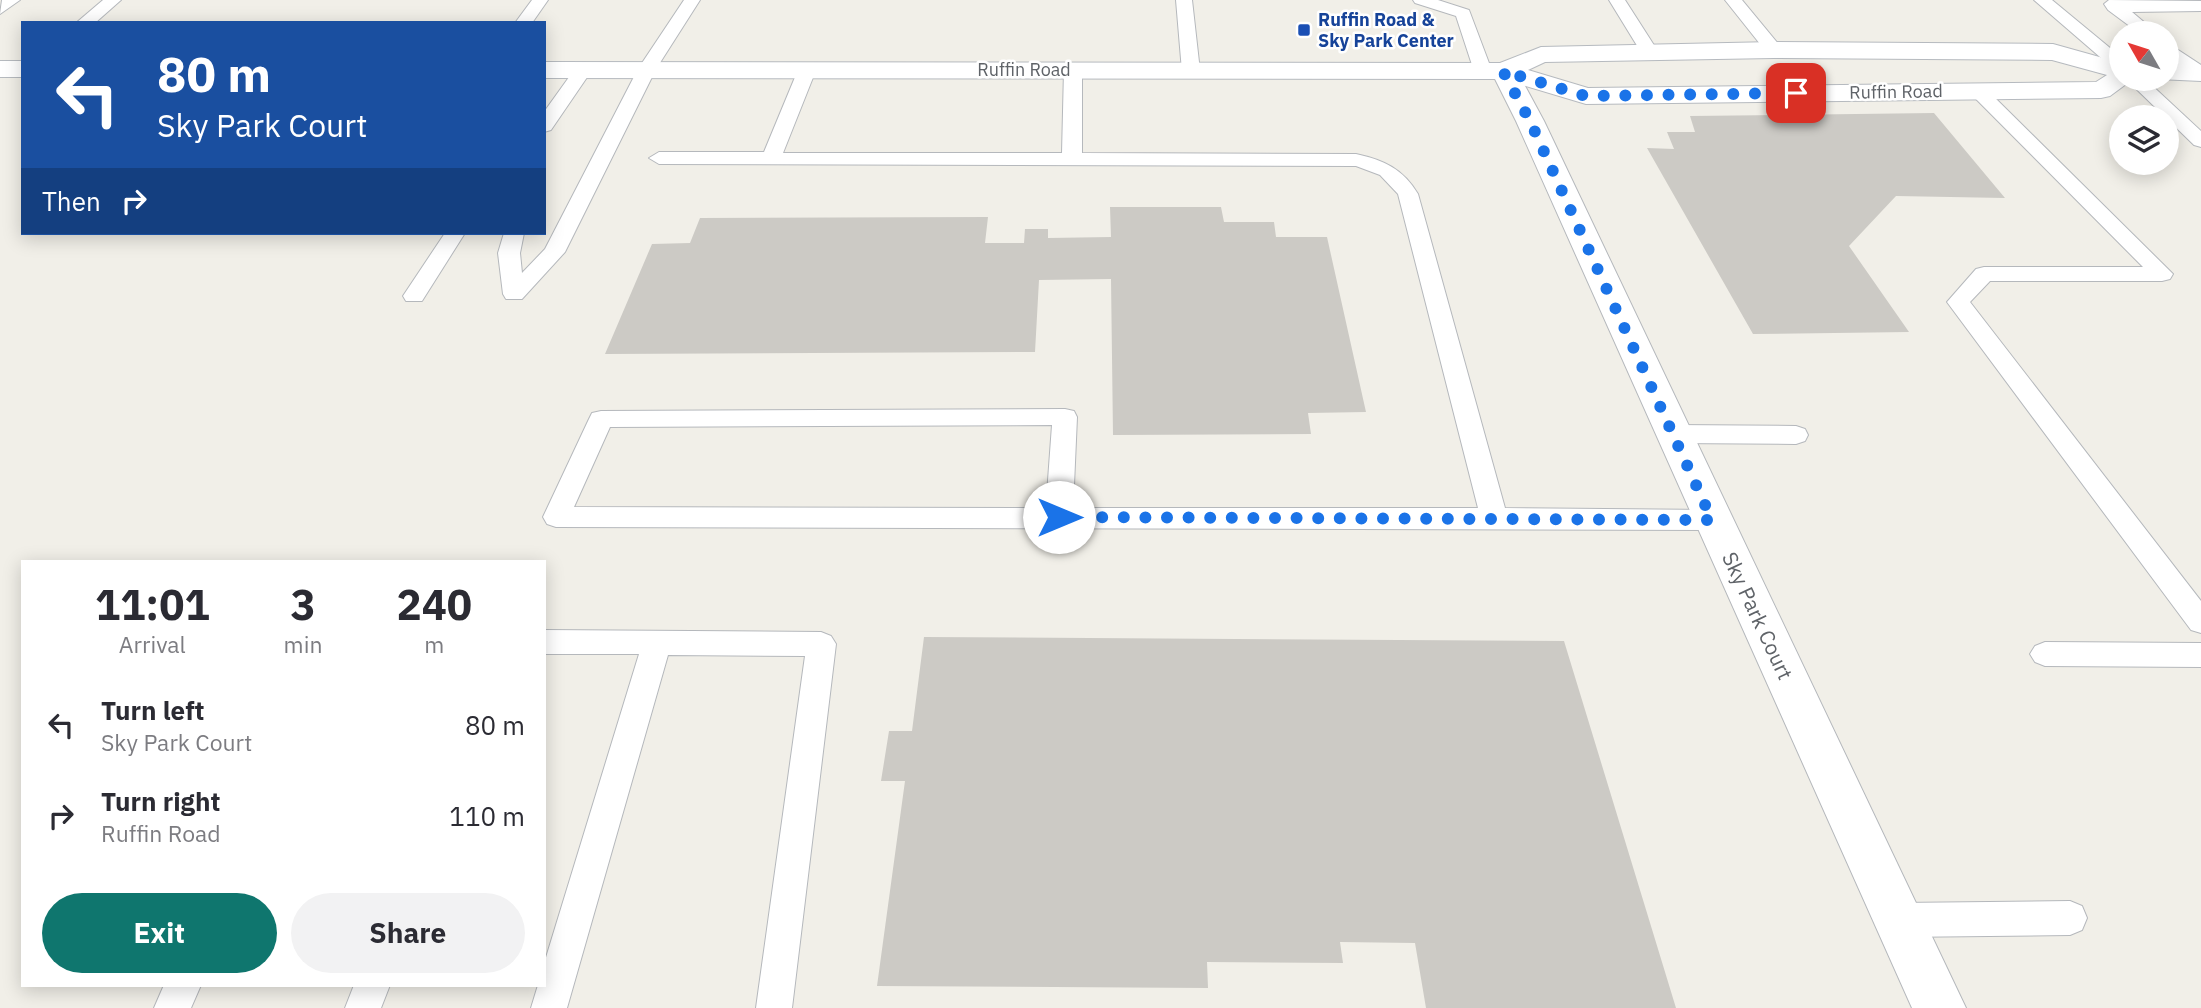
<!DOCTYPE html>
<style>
:root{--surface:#fff;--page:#f2f2f3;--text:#2b2b33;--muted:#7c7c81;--accent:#0f766e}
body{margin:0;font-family:"IBM Plex Sans",sans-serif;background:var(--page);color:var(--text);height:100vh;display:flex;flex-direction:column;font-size:26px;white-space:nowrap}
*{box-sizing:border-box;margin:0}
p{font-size:23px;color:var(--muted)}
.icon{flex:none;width:38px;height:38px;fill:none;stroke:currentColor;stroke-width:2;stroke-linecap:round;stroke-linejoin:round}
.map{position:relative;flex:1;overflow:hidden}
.details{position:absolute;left:21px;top:560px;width:525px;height:427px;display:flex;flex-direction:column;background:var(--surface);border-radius:0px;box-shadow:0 4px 18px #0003}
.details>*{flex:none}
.guide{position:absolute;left:21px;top:21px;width:525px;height:214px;border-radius:0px;box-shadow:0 4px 18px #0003;background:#1a4fa0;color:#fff;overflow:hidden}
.needle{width:46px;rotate:309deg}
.fabs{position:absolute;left:2109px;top:21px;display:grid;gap:14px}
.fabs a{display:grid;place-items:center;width:70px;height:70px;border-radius:50%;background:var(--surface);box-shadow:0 4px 18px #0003;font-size:35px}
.pin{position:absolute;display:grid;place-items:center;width:60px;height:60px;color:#fff;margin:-30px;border-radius:14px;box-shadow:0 4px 10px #0006}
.me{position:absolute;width:77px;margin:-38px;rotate:90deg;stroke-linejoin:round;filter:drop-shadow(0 0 5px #0008)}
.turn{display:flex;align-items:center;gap:24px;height:147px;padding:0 21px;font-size:32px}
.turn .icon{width:91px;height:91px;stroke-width:2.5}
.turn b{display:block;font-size:49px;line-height:60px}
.then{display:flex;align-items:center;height:66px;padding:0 21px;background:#0003;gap:14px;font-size:26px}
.eta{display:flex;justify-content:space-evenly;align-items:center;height:119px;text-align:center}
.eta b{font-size:42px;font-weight:800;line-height:49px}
.primary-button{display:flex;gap:14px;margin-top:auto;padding:14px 21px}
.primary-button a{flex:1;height:80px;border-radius:42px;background:var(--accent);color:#fff;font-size:28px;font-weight:800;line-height:80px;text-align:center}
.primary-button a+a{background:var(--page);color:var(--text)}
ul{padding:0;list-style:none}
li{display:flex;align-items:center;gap:21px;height:91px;padding:0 21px}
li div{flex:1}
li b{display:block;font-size:26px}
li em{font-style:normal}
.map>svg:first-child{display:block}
.building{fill:#cccac5}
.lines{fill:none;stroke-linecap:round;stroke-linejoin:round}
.service-casing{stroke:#b5b8bc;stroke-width:2}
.minor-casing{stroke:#b5b8bc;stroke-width:2}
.secondary-casing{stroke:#b6babf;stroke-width:2}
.service{fill:#fff;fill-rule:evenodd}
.minor{fill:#fff;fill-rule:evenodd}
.secondary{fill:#fff;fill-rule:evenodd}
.route{stroke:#1a73e8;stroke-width:12;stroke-dasharray:0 21.6}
.transit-dot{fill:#1a4fb4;stroke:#fff;stroke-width:2.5}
.labels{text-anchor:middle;stroke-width:5;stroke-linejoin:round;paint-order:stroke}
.far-transit-label{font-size:18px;font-weight:bold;fill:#164399;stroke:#fff;text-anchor:start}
.far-street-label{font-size:18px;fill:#5f6368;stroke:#fff}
.street-label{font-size:21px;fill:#5f6368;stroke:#fff}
</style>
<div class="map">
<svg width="2201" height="1008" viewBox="0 0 2201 1008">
<rect width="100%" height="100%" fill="#f1efe8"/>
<path class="building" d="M1934,113L2005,198L1896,196L1849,246L1909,332L1753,334L1647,148L1674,149L1667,132H1695L1690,116Z
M1110,207H1221L1224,222H1274L1276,237H1327L1366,412L1308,413L1311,434L1113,435L1111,279L1039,280L1035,352L605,354L652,244L690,243L700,218L988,217L985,243H1024L1025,229H1048V238L1111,237Z
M924,637L1564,641L1676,1008H1426L1415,943L1340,942L1343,963L1207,962L1208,988L877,986L905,781H881L889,731H912Z"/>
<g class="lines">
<g class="service-casing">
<path id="service" d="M2,0H20L0,14Z
M103,0H121L95,23H76Z
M532,0H548L532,23H515Z
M684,0H700L656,69L565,252L522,299H506L503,294L498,253L504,233H524L520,253L522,273L545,249L638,69Z
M1176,0H1192L1200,71L1191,76L1182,71Z
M1413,0H1438L1469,10L1492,71L1489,75L1483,76L1474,71L1456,16L1415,3Z
M1609,0H1625L1659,53L1656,57H1644Z
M1725,0H1742L1780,46L1783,50L1780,54H1768Z
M2034,0H2052L2121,57V71L2115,70Z
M2109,0L2201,1V11L2132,12L2157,33H2139L2108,10L2104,4Z
M2166,42L2201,65V78L2194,77L2166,56Z
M583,65L592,70L551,130L544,132V112L577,66Z
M807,65L816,70L783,153H1062L1064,70L1073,65L1082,70V153L1356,154C1384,160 1403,169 1418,194L1505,508L1712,510L1721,513L1725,520L1721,527L1712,530L556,527L547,524L543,517L589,419L592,413L601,411L1065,409L1074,411L1077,417L1073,508H1478L1398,194L1380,175L1356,166L659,164L649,158L659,152H764L798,70ZM1052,425L1046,508L574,507L610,427Z
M2126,79H2145L2201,131V147L2194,145Z
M1979,87L1985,88L2173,274L2170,279L2162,281H1990L1970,302L2201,601V633L2191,630L1947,302L1976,269L1984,267H2143L1973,96L1970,92L1973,88Z
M445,233H465L422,301H406L403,296Z
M1672,425L1796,426L1805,429L1808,435L1805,441L1796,444L1672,443L1663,440L1660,434L1663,428Z
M544,630L821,632L831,636L836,644L792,1008H756L805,656L668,655L567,1008H531L538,985H544V964L639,654H544Z
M2045,642L2201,643V667L2045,666L2035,662L2030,654L2035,646Z
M2070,901L2082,906L2087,918L2082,930L2070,935L1898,937L1886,932L1881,920L1886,908L1898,903Z
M164,985H201L191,1008H154Z
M354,985H390L381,1008H345Z"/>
</g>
<g class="minor-casing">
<path id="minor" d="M1504,63L1513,66L1517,71L1544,121L1966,1008H1912L1516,121L1491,71L1495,66Z"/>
</g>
<g class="secondary-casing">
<path id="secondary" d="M1774,42L2053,44L2121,63V79H2133L2110,96L2101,98L1586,104L1502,79L544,78V62L1500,63L1541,47ZM1774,58L2052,60L2107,75L2096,82L1588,88L1528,70L1545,62Z
M0,61H23V77H0Z
M2166,65H2201V81L2158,79H2166Z"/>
</g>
<use href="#service" class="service"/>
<use href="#minor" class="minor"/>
<use href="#secondary" class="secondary"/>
</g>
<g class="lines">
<path class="route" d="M1059,517L1712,520L1530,121L1503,71L1586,96L1796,93"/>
</g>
<rect class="transit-dot" x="1297" y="23" width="14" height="14" rx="3.5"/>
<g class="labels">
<g class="far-transit-label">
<text x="1318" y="26">Ruffin Road &amp;<tspan x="1318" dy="21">Sky Park Center</tspan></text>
</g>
<g class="far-street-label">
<text x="1024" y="76">Ruffin Road</text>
<text transform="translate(1896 92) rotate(-1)" y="6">Ruffin Road</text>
</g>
<g class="street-label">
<text transform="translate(1757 616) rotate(65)" y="7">Sky Park Court</text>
</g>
</g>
</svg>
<div class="fabs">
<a><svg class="needle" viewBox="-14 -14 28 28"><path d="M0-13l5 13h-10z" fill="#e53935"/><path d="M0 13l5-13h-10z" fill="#7c7c81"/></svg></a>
<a><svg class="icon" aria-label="layers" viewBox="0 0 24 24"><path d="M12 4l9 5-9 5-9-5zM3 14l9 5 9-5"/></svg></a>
</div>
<div class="pin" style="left:1796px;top:93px;background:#d93025"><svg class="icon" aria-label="arrive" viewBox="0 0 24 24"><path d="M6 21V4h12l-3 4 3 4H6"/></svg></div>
<svg class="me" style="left:1059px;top:517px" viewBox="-20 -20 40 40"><circle r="19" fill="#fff"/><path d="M0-13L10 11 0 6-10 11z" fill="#1a73e8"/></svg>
<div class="guide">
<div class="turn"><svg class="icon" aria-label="left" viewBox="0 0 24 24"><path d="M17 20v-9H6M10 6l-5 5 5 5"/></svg><div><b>80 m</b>Sky Park Court</div></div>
<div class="then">Then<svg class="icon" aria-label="right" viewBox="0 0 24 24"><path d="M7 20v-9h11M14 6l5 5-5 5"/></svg></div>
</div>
<section class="details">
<div class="eta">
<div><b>11:01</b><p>Arrival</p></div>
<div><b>3</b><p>min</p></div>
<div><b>240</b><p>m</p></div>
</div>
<ul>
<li><svg class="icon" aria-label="left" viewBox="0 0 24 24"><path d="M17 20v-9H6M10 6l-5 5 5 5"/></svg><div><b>Turn left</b><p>Sky Park Court</p></div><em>80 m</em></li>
<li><svg class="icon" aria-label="right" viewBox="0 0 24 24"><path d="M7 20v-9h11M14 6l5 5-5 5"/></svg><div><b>Turn right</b><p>Ruffin Road</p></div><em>110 m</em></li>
</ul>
<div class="primary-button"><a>Exit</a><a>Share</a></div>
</section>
</div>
